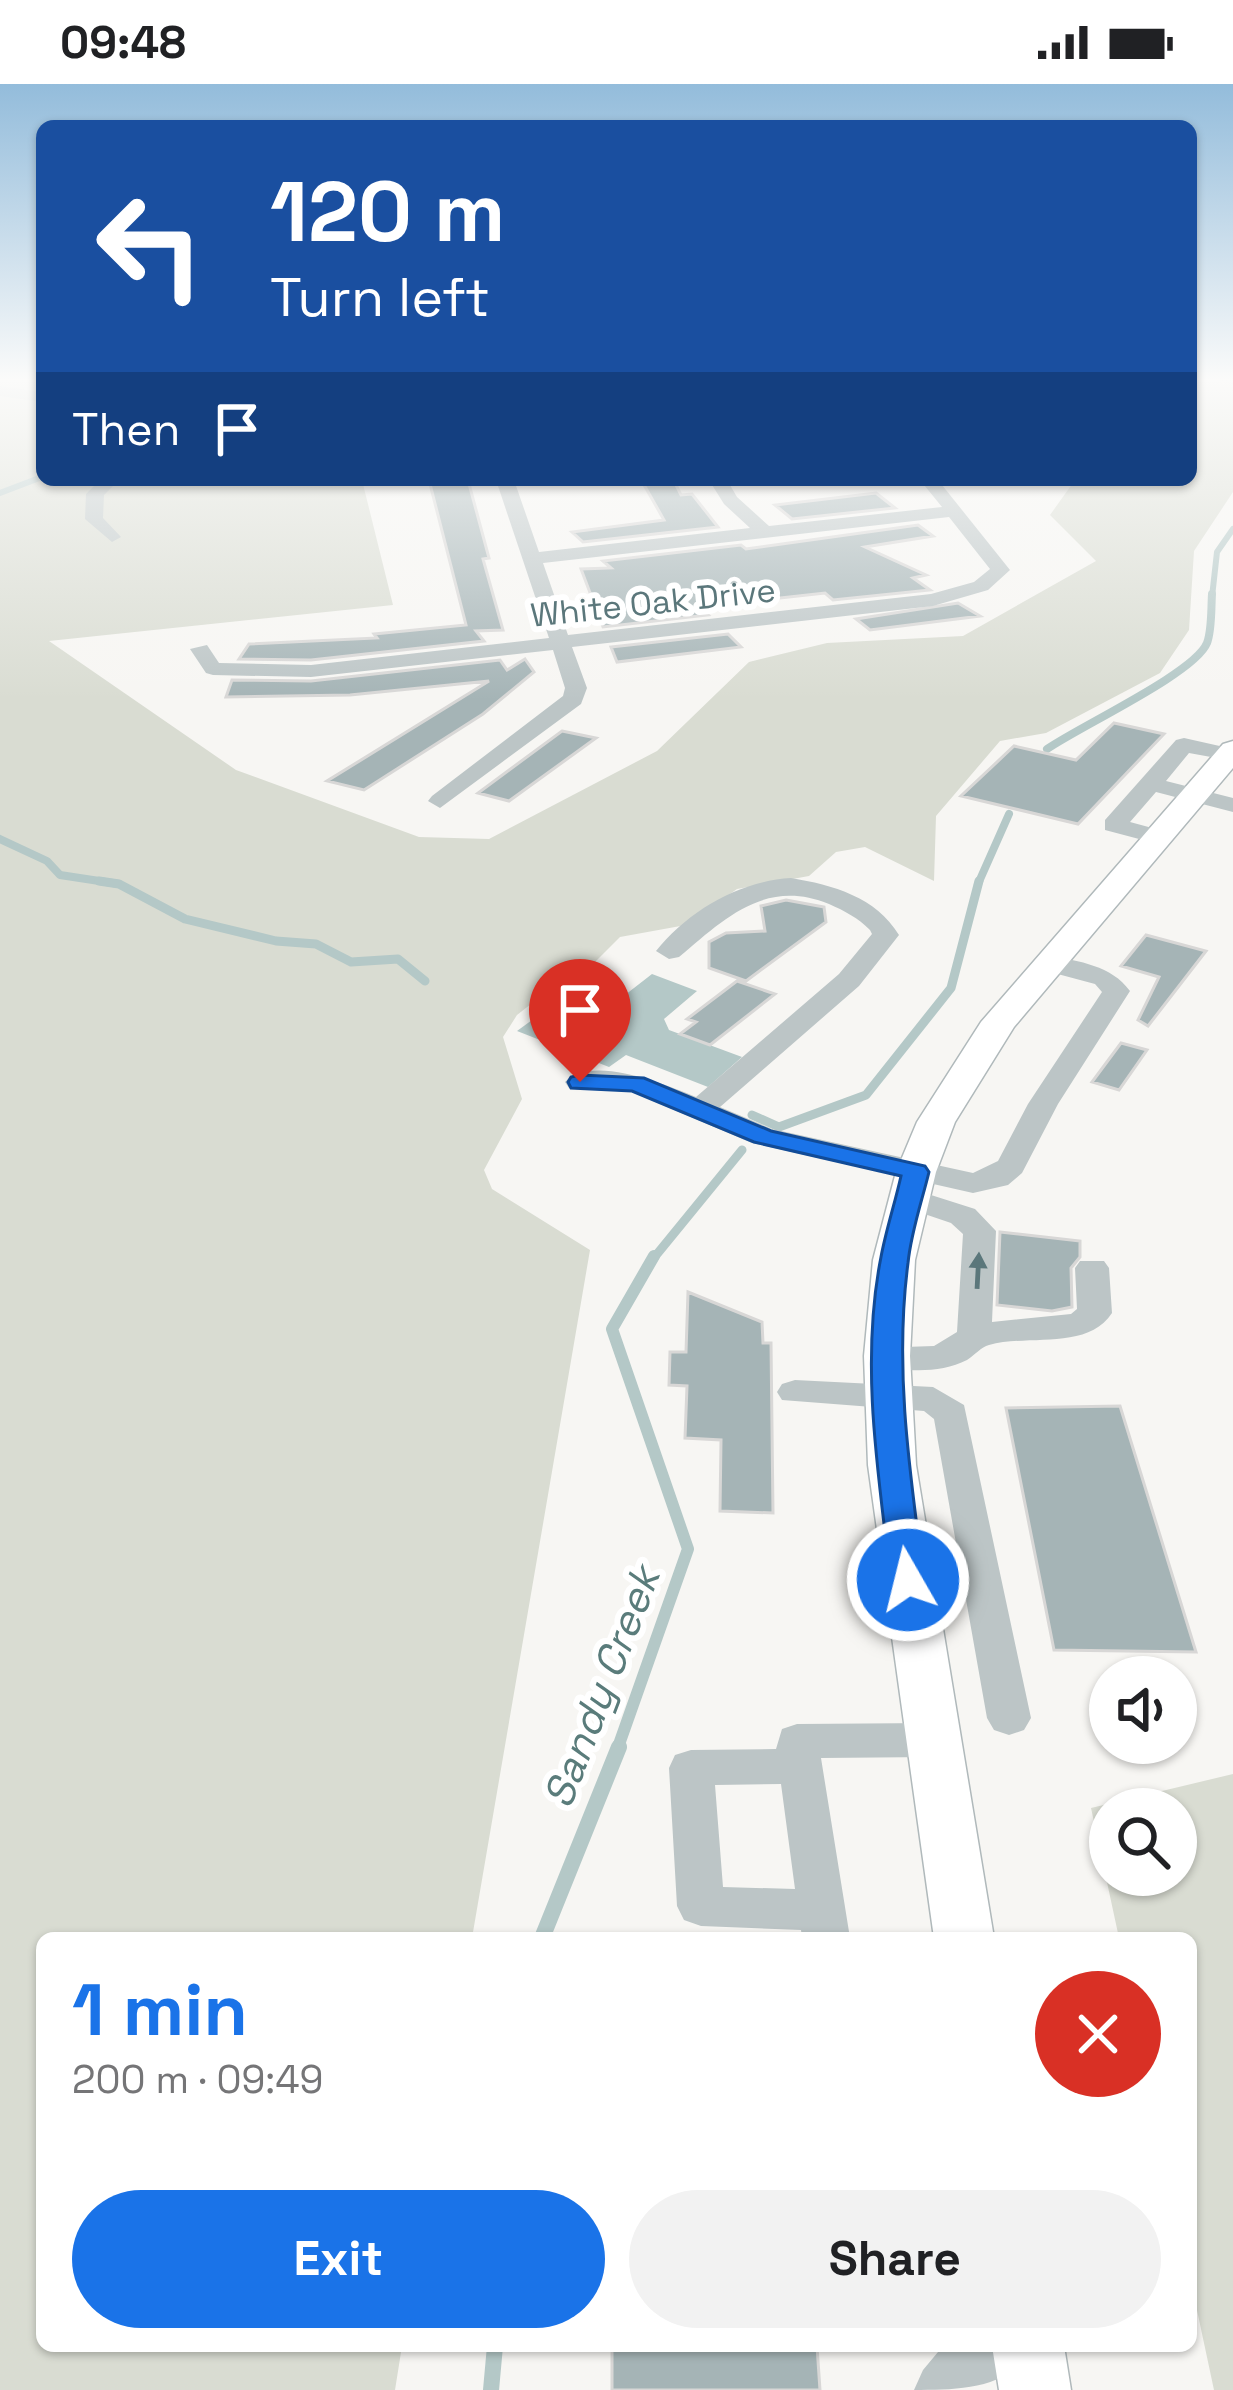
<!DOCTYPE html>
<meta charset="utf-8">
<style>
:root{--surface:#fff;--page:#f2f2f2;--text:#202124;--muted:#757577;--accent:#1a73e8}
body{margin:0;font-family:"Space Grotesk",sans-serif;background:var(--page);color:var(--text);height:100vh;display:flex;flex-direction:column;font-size:45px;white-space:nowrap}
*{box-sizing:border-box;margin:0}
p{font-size:39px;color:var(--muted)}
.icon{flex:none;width:66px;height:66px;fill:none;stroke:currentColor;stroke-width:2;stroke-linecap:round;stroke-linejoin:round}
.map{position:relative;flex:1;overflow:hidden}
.sheet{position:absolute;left:36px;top:1848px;width:1161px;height:420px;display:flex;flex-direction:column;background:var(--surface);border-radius:18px;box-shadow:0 3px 9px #0004}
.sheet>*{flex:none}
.guide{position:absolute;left:36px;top:36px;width:1161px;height:366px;border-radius:18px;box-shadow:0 3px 9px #0004;background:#1a4fa0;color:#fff;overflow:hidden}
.tools{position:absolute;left:1089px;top:1572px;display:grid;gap:24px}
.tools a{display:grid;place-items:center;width:108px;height:108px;border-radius:50%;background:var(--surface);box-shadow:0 3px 9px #0004;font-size:60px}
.pin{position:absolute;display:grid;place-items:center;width:102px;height:102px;color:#fff;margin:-123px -51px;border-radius:50% 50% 50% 0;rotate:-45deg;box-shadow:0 0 12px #0007}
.pin .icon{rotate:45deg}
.me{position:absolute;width:132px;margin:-66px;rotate:352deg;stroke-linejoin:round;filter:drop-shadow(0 0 9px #0008)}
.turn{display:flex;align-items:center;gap:42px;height:252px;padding:0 36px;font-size:54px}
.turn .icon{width:156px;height:156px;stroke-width:2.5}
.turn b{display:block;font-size:84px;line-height:102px}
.then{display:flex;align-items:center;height:114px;padding:0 36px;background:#0003;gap:24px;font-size:45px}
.round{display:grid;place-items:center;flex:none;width:126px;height:126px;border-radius:63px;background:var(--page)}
.headline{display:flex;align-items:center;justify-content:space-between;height:204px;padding:0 36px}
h1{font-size:72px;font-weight:700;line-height:90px;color:var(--accent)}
.primary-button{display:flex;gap:24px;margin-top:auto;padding:24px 36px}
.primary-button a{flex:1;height:138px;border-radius:72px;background:var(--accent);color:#fff;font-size:48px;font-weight:700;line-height:138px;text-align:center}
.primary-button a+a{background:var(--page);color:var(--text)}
.status{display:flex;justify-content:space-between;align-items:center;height:84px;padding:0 60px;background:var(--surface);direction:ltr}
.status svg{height:33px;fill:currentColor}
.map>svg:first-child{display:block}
.green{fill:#d9dcd2;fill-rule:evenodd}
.water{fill:#b4c8c7}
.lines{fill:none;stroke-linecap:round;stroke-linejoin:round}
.stream-far4{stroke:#b4c8c7;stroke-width:6}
.stream-far3{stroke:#b4c8c7;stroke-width:8}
.stream-far2{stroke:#b4c8c7;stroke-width:9}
.stream-far1{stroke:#b4c8c7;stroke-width:12}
.stream{stroke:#b4c8c7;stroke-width:16}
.building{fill:#a5b4b6;stroke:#d8d7d6;stroke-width:3}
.major-casing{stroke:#b0b9bb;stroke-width:3}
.minor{fill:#bcc5c6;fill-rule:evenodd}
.major{fill:#fff;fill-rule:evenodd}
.oneway{fill:#5b777b}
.route{fill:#1a73e8;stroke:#114b97;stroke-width:3}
.labels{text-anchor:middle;stroke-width:12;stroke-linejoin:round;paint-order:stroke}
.far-street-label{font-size:33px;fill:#5b777b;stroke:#fff}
.water-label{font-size:42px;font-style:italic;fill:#5a7c7b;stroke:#fff}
</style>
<div class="status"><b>09:48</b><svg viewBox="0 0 49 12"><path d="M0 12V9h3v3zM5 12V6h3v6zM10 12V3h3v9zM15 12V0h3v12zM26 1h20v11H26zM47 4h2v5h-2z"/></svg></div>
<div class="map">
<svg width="1233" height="2306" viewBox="0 0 1233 2306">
<rect width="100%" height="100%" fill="#f7f6f3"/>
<path class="green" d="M42,293V396H362L393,521L49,557L236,686L419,753L489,755L657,667L749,578L827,559L963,552L1096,477L1050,431L1075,396H1191V293L1233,300V408L1194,467L1189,546L1160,589L1046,649L1000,657L936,732L934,797L865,763L836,768L809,792L737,805L686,841L620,853L584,889L564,894L517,931L503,953L522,1015L484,1086L492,1105L590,1166L472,1854H42V2262H402L395,2306H0V295Z
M1233,1690V2306H1214L1191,2198V1854H1119L1091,1724ZM1110,1725H1176V1791H1110Z"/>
<path class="water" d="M652,890L697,907L664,935L669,946L742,973L708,1003L626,971L609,983L517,947L576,904L616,918Z"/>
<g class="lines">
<path class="stream-far4" d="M1217,293L1233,297
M0,409L42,393
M1212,513L1217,468L1233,445"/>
<path class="stream-far3" d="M1047,665C1080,642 1195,589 1207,559C1212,546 1211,525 1212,510
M0,755L47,777L60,791L119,800
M978,800L1009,730"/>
<path class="stream-far2" d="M99,797L119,800L185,835L276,857L316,860L351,878L398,875L425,897
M752,1031L779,1043L866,1011L951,904L979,797
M653,1175L742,1066"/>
<path class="stream-far1" d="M617,1666L688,1465L612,1245L654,1172"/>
<path class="stream" d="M542,1854L619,1663
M491,2306L495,2262"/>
</g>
<path class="building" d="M429,396H468L489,474L483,475L503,546L476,547L484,557L311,576L239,575L249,560L377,554L374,550L466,541Z
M674,397L681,411L692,410L718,443L583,458L572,448L664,436L643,399Z
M876,409L895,424L792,435L775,421Z
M918,441L933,452L865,463L926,491L913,494L930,506L833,516L825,509L725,520L700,524L708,531L603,543L581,485L611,484L603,477L741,461L746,465Z
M958,519L980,532L870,546L856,535Z
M728,550L741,563L617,578L611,563Z
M525,575L534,588L483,630L364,706L327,697L489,597L350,611L226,613L232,596L311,597L500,576L507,586Z
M1114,639L1164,650L1078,740L961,712L1014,662L1076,676Z
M562,647L596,654L509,717L478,709Z
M786,816L824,823L826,838L746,897L709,884V858L726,849L765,847L761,822Z
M1146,851L1206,867L1148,942L1138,936L1159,893L1121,882Z
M737,897L775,910L710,961L680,950L696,938L687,935Z
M1121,959L1147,966L1119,1006L1092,998Z
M1000,1148L1080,1157V1173L1071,1184L1072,1223L1052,1227L997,1221Z
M688,1208L762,1238L763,1259H771L773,1429L720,1427L721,1356L685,1354L687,1302L669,1301L670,1268H686Z
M1120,1322L1196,1568L1054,1566L1006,1324Z
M612,2262H817L820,2306H612Z"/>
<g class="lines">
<g class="major-casing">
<path id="major" d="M1233,657V684L1014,943L955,1038L936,1088L915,1176L910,1272L916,1381L994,1854H934L868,1381L864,1272L873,1176L896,1088L917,1038L981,938L1223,660Z
M992,2262H1064L1071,2306H999Z"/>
</g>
<path class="minor" d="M0,302L42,308V318L0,312Z
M100,396H119L104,411L103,434L121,453L112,458L85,435L86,410Z
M496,396H514L539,468L750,444L724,420L709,396H727L737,413L769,442L942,423L920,396H938L1010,486L988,506L933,522L572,563L587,604L581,620L440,724L428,717L432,712L563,612L565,604L553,566L311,593L213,591L206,589L190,565L207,561L219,579L311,581L549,554ZM949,433L990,485L974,498L931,510L568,551L543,479Z
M1184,654L1233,665V677L1189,669L1166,697L1233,714V728L1156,708L1130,738L1167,748L1170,753L1167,758L1158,760L1105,746V736L1176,656Z
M791,794C833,801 876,813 899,851L859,902L720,1023L772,1045L973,1089L998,1077L1028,1020L1102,908L1095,900L1039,885L1035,879L1039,873L1049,871C1080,878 1111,881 1130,907L1058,1020L1022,1089L1008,1101L973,1109L752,1059L632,1008L569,1004L565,998C592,970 666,1001 696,1013L839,890L872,850L870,846C858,834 845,827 829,820C766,794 725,834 679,873L669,875L656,867C688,827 739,797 791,794Z
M909,1104L975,1125L996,1147L992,1238L1071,1230L1077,1225L1075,1184L1080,1177H1104L1109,1184L1112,1229C1087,1267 1028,1250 989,1261C981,1263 975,1271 967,1276C939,1290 903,1288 874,1280L869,1272L874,1264L934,1262L957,1248L963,1150L951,1139L898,1121L893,1114L898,1107Z
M795,1296L933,1303L964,1321L1031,1634L1024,1646L1009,1651L994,1646L987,1634L934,1335L924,1327L782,1316L777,1308L782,1300Z
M932,1639L947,1644L954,1656L947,1668L932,1673L821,1674L850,1854H802L801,1846L701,1842L684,1836L677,1822L669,1684L675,1671L691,1666L776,1665L782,1645L797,1640ZM781,1700L795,1805L723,1803L715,1701Z
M943,2262H1031C1012,2306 958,2306 914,2306L923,2286Z"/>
<use href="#major" class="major"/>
</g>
<defs><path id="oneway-solid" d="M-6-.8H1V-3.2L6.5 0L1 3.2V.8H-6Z" transform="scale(3)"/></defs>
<use class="oneway" href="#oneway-solid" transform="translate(978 1187) rotate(-87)"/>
<linearGradient id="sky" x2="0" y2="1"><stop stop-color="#93bcdb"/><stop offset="0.48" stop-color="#fbfbfa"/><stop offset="1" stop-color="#fbfbfa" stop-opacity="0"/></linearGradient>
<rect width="1233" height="616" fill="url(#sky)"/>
<path class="route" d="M580,991L644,994L771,1047L925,1082L929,1088C922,1117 911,1148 908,1179C894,1285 910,1390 924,1496L920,1504H896L891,1496C878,1390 860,1278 881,1173C886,1146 895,1119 901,1092L754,1058L632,1007L571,1004L568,998L571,993Z"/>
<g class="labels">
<g class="far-street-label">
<text transform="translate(653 518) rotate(-6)" y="12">White Oak Drive</text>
</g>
<g class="water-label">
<text transform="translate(601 1603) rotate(-69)" y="15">Sandy Creek</text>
</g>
</g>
</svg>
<div class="tools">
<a><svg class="icon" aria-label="sound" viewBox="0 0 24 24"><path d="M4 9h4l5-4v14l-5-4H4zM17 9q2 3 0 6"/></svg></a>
<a><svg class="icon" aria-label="search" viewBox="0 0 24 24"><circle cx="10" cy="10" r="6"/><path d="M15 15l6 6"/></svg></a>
</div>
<div class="pin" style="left:580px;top:998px;background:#d93025"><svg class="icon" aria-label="arrive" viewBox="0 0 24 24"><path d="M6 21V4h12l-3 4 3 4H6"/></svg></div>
<svg class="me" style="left:908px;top:1496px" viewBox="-20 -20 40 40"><circle r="17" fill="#1a73e8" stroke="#fff" stroke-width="3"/><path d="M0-11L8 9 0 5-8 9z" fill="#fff"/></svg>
<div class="guide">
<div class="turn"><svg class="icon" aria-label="left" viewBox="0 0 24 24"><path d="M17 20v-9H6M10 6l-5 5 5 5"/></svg><div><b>120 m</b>Turn left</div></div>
<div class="then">Then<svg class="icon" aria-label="arrive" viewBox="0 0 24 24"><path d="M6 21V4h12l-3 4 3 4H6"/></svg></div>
</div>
<section class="sheet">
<div class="headline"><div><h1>1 min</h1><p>200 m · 09:49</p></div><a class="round" style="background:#d93025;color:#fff"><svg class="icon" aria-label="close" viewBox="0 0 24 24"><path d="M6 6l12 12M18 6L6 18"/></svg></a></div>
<div class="primary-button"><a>Exit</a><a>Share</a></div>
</section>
</div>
